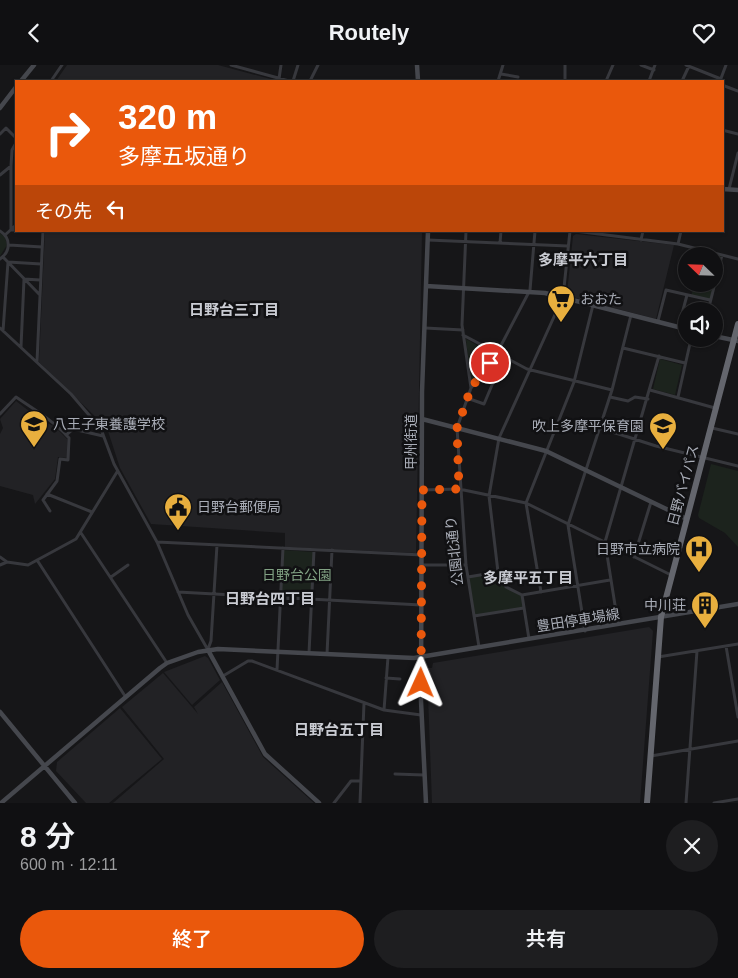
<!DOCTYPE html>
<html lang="ja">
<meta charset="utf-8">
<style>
:root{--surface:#101012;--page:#1e1e20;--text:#f1f3f6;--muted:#9c9d9f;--line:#303032;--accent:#ea580c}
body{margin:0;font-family:Helvetica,"Noto Sans JP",sans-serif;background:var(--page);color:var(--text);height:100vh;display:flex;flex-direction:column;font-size:19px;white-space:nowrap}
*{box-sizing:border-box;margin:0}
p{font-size:16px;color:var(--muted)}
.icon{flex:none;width:28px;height:28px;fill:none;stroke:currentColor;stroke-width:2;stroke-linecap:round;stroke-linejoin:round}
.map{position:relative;height:738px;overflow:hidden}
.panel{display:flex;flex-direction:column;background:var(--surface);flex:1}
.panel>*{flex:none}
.hud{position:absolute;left:15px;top:15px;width:709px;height:152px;border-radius:0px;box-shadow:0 1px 4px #0004,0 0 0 1px var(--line);background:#ea580c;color:#fff;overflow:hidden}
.needle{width:32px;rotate:293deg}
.controls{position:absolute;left:678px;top:182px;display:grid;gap:10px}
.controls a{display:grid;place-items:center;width:45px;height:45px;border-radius:50%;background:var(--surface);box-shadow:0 1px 4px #0004,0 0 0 1px var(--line);font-size:25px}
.pin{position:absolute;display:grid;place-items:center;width:42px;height:42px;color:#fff;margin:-21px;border:2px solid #fff;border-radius:50%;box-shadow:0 1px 5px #0007}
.me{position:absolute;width:55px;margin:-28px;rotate:1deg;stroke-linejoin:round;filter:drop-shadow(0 0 4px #0008)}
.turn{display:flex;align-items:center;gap:18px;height:105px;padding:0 20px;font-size:22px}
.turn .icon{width:65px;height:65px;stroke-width:2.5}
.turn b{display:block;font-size:35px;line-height:42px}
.then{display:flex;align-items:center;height:48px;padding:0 20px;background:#0003;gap:10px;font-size:19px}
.round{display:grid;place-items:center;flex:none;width:52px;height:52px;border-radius:26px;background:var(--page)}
.overview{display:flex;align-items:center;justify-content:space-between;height:85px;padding:0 20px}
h1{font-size:30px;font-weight:600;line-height:38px}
.primary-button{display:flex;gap:10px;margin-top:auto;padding:10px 20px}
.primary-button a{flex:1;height:58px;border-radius:30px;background:var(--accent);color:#fff;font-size:20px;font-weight:600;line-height:58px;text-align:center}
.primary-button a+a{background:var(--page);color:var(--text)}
header{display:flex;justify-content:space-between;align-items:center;height:65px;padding:0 20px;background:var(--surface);font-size:22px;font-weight:600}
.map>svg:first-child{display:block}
.built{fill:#222225}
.green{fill:#1c231d}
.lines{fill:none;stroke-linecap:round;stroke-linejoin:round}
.street{stroke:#37383d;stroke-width:3}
.secondary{stroke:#45474d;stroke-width:4.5}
.highway{stroke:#64666d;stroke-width:6}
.route{stroke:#ea580c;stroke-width:9;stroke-dasharray:0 16.2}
.labels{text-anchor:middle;stroke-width:5;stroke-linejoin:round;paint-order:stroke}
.poi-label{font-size:14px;fill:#a9adb7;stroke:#111113;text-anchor:start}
.street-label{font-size:14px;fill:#a9adb7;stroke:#111113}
.park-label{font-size:14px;fill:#81a183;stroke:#111113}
.neighbourhood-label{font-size:15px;font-weight:bold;fill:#caccd3;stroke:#111113}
</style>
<header><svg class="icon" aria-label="back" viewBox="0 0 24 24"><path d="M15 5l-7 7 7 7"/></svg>Routely<svg class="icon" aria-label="heart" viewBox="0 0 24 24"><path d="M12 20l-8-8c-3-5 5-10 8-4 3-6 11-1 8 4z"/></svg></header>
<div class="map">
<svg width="738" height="738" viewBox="0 0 738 738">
<rect width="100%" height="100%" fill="#161618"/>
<path class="built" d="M67,0H218L278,16H56Z
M45,166H422L416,488L285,482V468L151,459L120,403L107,363L39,297Z
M576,169L674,180L656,254L568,231L567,228L573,171Z
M16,336L42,356L54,361L67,374V393L58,392L55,414L35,439L33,430L0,421V369L3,363L0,354Z
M649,562L653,566L640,738H432L427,603H432L433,598Z
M205,591L208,593L220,615L192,640L164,607Z
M163,608L198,649L194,642L222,617L263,692L314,738H113L164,694L122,642Z
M120,643L162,694L109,738H86L56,706L57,697Z"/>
<path class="green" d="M0,168L5,172L7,180L0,191Z
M703,185L722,190L710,235L691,231L695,219H714V191H702Z
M466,274L493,289L471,319Z
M660,294L682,300L675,330L653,324Z
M711,399L738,406V482L725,468L699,453L698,450Z
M283,485L314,487L312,535L281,533Z
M498,507L506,522L522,530L524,543L474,551L468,512Z"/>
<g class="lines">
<path class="street" d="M231,0L289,16
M565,0V16
M641,0L654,5
M686,0L721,14
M501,9L518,12
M279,14L281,0
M51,16L62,0
M293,16L298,0
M310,16L318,0
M498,16L503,0
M606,16L613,0
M649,16L655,0
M682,16L689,1
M720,16L726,0
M722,20L738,26
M722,65L738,69
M0,69L6,63L16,73
M11,101V165H16
M0,110L11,101L12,85L16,78
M729,124L738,88
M0,166C11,173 11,186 0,194
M466,166L462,260L471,323
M570,166L563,232L499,373L489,431L498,507L506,522L522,530L610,515
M575,166L678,179L738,194
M5,170L16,160
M428,175L568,181
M641,175L643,166
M500,178L501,166
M678,179L681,166
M9,180L42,182
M3,192L39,229
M708,246L722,190
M686,250L682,249L687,230
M658,256L666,225L710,235
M0,263L71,329L101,364L114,399L157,477L188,550L208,585
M425,263L463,265
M3,266L8,197L41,199
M463,270L527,304L612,325
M21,282L24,214L40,215
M623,283L685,298
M37,297L43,166
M650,325L715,343
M610,332L628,336L635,332L648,334
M678,332L691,274
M467,333L484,339L495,313L482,308
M0,349L16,332C34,344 55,357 69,373L68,395L60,394L57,416L43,435L50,446
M600,363L656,381L738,401
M712,363L738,369
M66,370L73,364L103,371
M422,425L459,424L526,438L671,510
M47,429L92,447
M81,468L167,598
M157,477L422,490
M0,492L7,497L28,500L76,474L117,407
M634,492L651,437
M37,495L125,631
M0,500L7,497
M422,500H466
M111,512L128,500
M468,512L498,507
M178,527L421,540
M541,527L526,438L574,317L593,240
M522,530L529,574
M474,551L524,543
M618,559L605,477L659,291
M585,566L568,460L612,325L631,250
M726,581L738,652
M479,582L466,500L457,363L471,323L497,288L530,225L535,166
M208,584L211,576L217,480
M309,588L314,485
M327,589L332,485
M658,592L738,579
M277,605L283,483
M223,611L248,596H252L384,645L421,650
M386,613L400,614
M384,645L388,592
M651,691L738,676
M395,709L424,710
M334,738L351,716H361
M360,738L364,638
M686,738L697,586
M714,738L738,734"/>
<path class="secondary" d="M417,0L418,16
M21,16L34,0
M0,43L16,22
M722,124L738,125
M426,221L545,228L686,264
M714,271L738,276
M422,354L546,386L687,454
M208,585L265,689L319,738
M0,647L75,738
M1,738L160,603L167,598L198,587L218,584L414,593L738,539
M426,738L421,636L422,327L428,166"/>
<path class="highway" d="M647,738L661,552L738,259"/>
</g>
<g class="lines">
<path class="route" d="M421,618L422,425L459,424L457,363L471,323L490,298"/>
</g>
<defs>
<g id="supermarket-pin" transform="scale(1.4375)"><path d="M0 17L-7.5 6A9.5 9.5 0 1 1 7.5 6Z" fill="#e8af3e" stroke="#111113"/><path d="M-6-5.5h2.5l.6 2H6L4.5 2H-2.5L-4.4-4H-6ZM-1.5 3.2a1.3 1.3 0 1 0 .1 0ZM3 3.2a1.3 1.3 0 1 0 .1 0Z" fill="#111"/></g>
<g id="school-pin" transform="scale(1.4375)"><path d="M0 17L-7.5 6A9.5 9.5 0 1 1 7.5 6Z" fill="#e8af3e" stroke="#111113"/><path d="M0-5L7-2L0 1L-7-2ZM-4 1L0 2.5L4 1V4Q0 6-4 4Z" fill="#111"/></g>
<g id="civic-pin" transform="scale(1.4375)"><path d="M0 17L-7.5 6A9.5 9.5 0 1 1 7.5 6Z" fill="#e8af3e" stroke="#111113"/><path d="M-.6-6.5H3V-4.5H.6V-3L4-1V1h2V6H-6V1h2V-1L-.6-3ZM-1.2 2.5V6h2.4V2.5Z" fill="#111"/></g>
<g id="hospital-pin" transform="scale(1.4375)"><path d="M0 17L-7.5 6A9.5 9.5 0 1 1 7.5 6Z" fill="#e8af3e" stroke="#111113"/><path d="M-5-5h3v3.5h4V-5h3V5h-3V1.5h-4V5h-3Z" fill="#111"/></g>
<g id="building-pin" transform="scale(1.4375)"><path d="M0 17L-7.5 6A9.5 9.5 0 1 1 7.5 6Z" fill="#e8af3e" stroke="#111113"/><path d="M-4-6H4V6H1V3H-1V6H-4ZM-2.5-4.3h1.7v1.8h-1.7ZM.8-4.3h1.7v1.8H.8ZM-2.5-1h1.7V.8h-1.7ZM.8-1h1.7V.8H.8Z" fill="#111"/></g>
</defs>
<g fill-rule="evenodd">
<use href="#supermarket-pin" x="561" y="234"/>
<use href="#school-pin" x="34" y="359"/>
<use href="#school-pin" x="663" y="361"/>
<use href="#civic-pin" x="178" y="442"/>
<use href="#hospital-pin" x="699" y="484"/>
<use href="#building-pin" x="705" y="540"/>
</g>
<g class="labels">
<g class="poi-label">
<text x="580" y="239">おおた</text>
<text x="53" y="364">八王子東養護学校</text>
<text x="644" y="366" text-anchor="end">吹上多摩平保育園</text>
<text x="197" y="447">日野台郵便局</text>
<text x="680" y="489" text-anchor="end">日野市立病院</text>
<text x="686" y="545" text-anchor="end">中川荘</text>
</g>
<g class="street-label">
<text transform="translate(411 377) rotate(-90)" y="5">甲州街道</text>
<text transform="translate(683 420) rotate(-75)" y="5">日野バイパス</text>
<text transform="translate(454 486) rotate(-96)" y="5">公園北通り</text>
<text transform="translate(578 555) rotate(-9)" y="5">豊田停車場線</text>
</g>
<g class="park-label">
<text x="297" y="515">日野台公園</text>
</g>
<g class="neighbourhood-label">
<text x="583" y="200">多摩平六丁目</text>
<text x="234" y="250">日野台三丁目</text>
<text x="528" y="518">多摩平五丁目</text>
<text x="270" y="539">日野台四丁目</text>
<text x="339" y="670">日野台五丁目</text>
</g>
</g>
</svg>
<div class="controls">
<a><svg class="needle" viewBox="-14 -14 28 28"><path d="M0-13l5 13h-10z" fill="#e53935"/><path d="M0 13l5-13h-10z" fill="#9c9d9f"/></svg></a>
<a><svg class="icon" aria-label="sound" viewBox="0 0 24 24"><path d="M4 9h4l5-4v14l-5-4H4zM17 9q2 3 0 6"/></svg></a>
</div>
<div class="pin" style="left:490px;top:298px;background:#d93025"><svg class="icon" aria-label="arrive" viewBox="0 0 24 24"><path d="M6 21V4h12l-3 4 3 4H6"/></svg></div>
<svg class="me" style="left:421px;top:618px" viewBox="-20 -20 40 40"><path d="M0-17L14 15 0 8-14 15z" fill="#ea580c" stroke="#fff" stroke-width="4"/></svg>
<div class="hud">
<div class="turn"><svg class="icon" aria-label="right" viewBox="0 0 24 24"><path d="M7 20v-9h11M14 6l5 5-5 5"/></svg><div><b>320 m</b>多摩五坂通り</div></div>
<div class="then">その先<svg class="icon" aria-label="left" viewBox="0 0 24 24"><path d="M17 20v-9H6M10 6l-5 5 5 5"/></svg></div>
</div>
</div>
<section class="panel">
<div class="overview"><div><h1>8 分</h1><p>600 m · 12:11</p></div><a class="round"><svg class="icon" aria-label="close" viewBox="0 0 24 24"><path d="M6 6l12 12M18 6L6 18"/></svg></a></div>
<div class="primary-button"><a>終了</a><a>共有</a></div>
</section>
